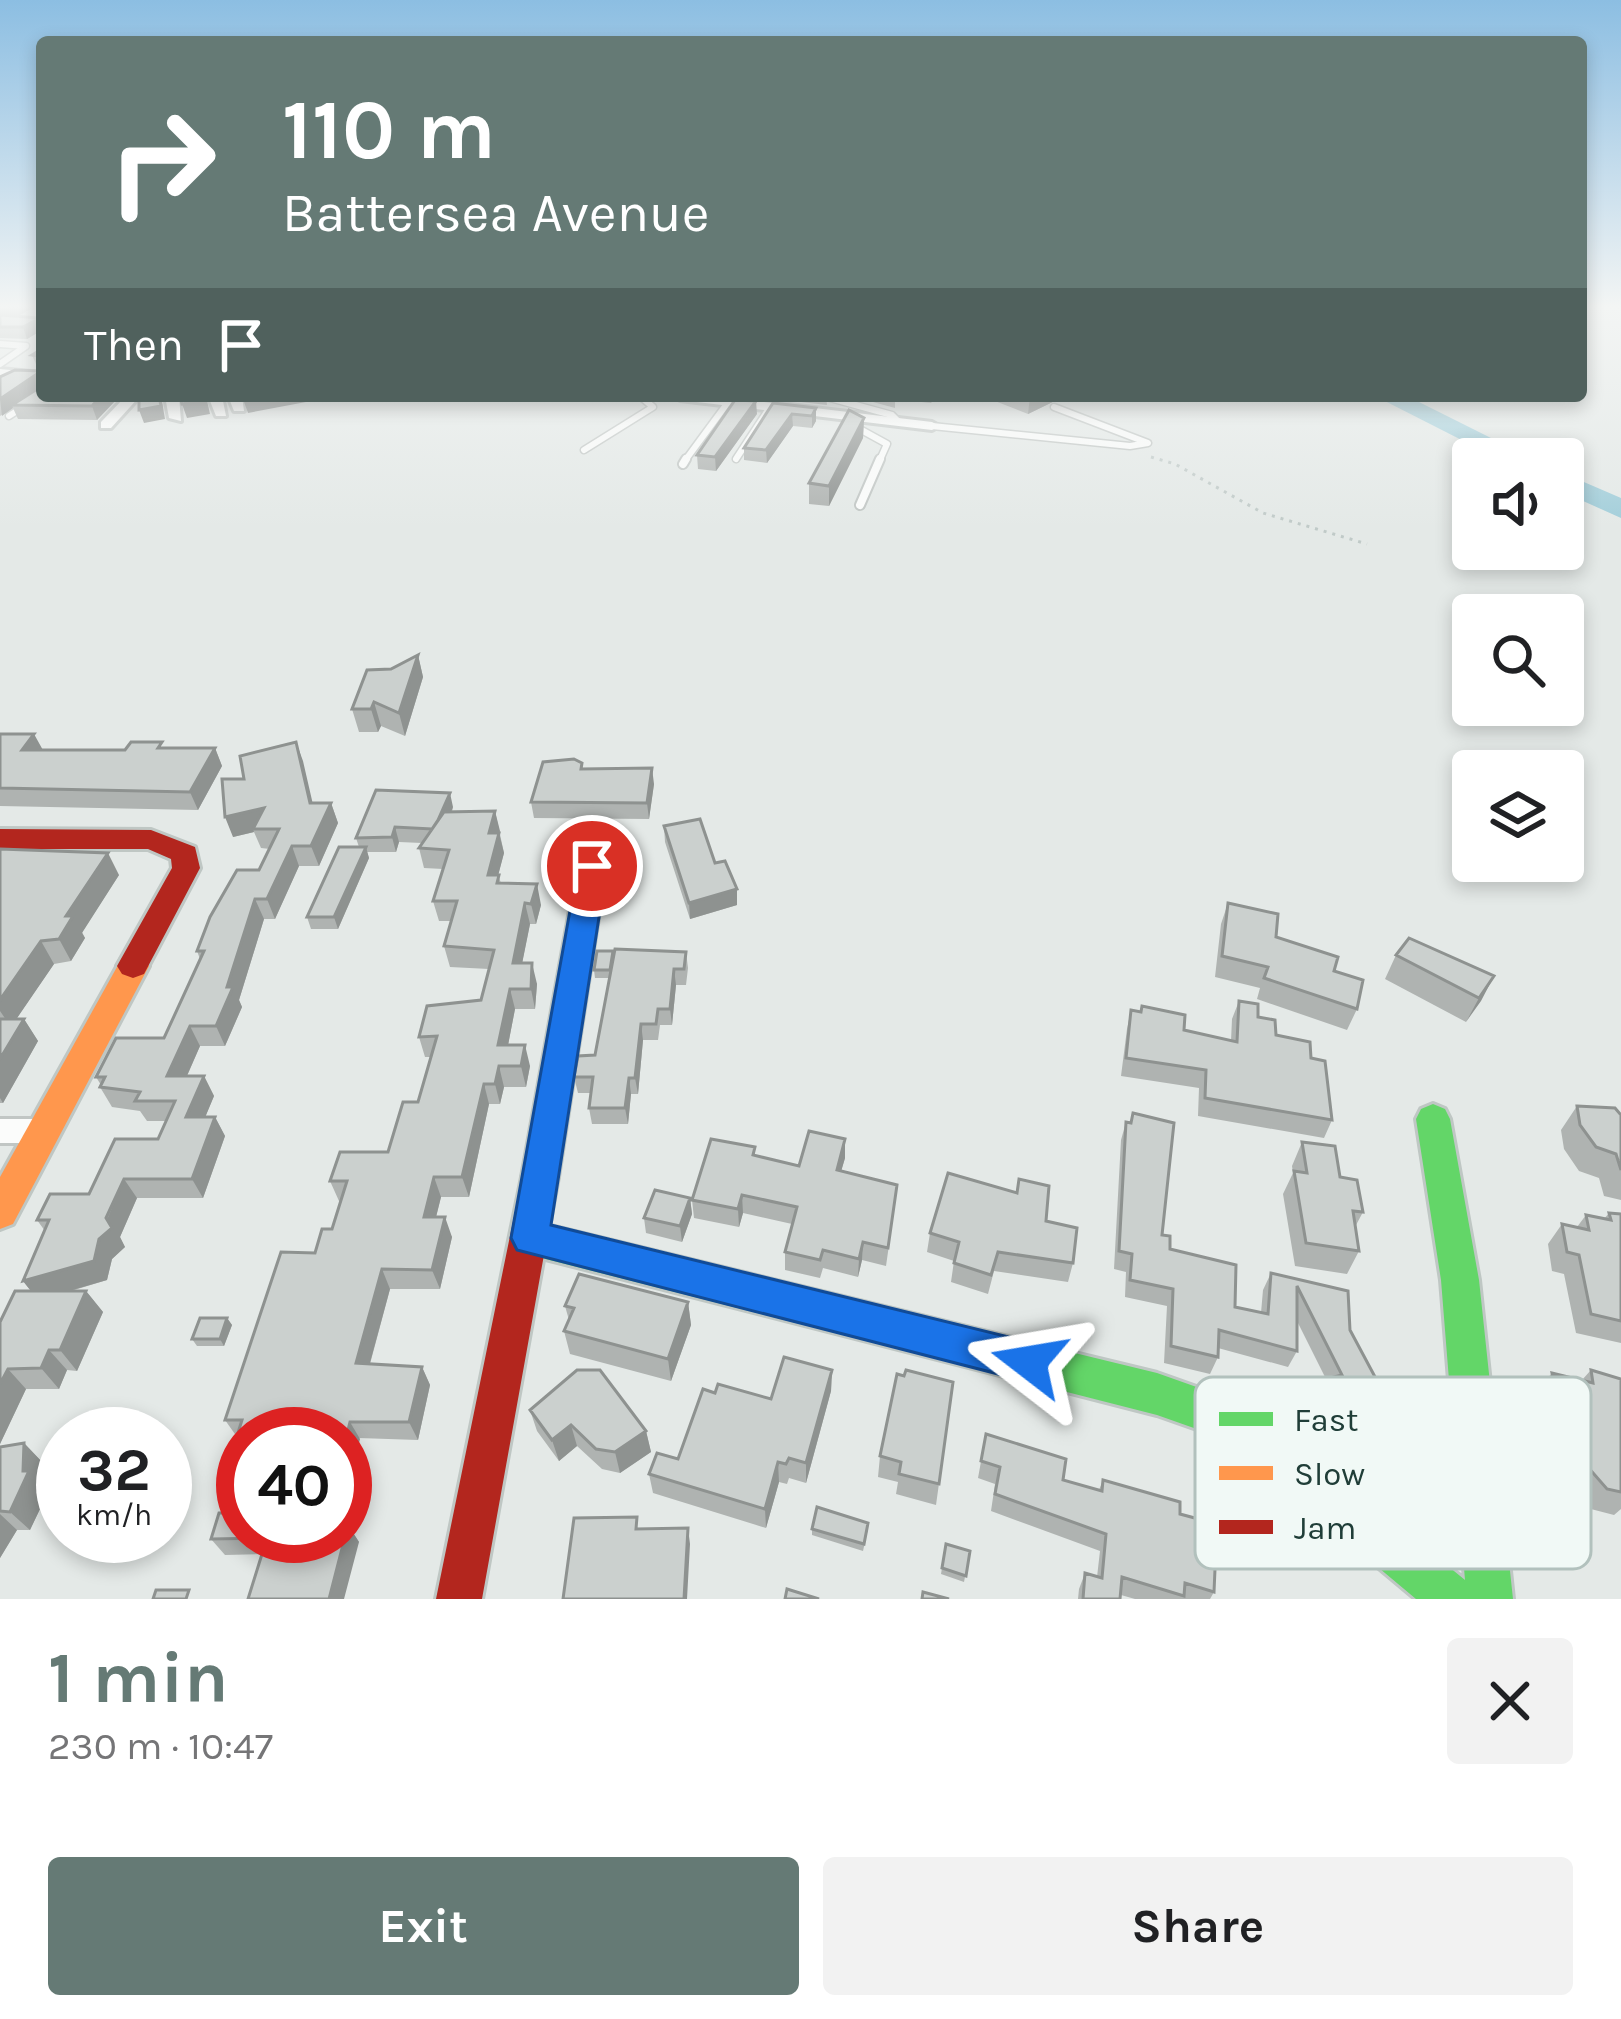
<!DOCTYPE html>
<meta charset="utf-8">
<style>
:root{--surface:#fff;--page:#f2f2f2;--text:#202124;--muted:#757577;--accent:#657a75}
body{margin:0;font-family:Karla,sans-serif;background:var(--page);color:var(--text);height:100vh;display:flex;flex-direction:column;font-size:45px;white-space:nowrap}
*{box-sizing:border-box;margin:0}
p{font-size:39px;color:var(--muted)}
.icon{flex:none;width:66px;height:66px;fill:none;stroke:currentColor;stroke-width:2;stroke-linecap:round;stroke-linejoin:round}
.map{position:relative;height:1599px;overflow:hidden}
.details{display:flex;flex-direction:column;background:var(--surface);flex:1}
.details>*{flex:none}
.top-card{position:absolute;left:36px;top:36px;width:1551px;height:366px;border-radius:12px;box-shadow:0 6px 18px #0003;background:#657a75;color:#fff;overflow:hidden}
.fabs{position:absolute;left:1452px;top:438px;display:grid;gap:24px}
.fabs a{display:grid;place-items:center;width:132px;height:132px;border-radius:12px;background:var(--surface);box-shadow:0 6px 18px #0003;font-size:60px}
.speed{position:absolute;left:36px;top:1407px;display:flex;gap:24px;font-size:60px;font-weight:700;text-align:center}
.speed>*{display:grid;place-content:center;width:156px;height:156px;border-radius:50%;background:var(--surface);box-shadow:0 6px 18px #0003;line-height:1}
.speed small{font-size:30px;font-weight:400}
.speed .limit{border:18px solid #d22;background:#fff;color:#111}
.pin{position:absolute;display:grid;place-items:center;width:102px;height:102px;color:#fff;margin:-51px;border:6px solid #fff;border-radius:50%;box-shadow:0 3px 12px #0007}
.me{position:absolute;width:132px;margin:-66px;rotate:284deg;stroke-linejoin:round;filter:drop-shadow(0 0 9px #0008)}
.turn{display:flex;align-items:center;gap:42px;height:252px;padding:0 48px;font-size:54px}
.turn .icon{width:156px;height:156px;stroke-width:2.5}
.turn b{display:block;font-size:84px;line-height:102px}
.then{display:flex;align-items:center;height:114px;padding:0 48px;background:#0003;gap:24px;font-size:45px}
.round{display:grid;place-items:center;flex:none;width:126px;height:126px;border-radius:12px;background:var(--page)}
.summary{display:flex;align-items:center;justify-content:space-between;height:204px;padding:0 48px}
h1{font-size:72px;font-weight:700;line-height:90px;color:var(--accent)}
.primary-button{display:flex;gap:24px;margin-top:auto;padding:24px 48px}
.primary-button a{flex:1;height:138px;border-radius:12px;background:var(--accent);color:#fff;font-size:48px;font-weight:700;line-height:138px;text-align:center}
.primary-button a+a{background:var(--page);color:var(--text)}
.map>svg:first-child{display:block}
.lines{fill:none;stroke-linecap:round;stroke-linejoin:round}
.river{fill:#a2ceda;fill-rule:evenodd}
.lane-far1-casing{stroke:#c1c6c4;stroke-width:9}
.lane-casing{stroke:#c1c6c4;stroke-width:12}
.street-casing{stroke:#c1c6c4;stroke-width:6}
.fast-casing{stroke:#bfc7c4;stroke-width:6}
.slow-casing{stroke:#bfc7c4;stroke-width:6}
.jam-casing{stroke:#bfc7c4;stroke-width:6}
.path{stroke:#c0cac8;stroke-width:3;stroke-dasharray:3 6;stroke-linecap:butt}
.lane-far1{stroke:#fbfcfb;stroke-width:6}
.lane{stroke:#fbfcfb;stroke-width:8}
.street{fill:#fbfcfb;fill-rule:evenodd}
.fast{fill:#63d668;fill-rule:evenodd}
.slow{fill:#ff974d;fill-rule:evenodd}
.jam{fill:#b3261e;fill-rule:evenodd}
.wall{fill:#afb3b1}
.shaded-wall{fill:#8e9290}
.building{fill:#cbd0ce;stroke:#8e9290;stroke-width:3}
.route{fill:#1a73e8;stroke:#114b97;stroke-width:3}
.key{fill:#f1f9f6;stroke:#b2c1bd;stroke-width:3}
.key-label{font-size:33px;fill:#203e38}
</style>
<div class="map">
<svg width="1621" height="1599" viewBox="0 0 1621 1599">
<rect width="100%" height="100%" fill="#e4e9e7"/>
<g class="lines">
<path class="river" d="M1375,396H1407L1533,459H1499Z
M1563,473L1621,498V518L1563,492Z"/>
<g class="lane-far1-casing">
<path id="lane-far1" d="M0,344L26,346L0,364
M830,398L892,415L899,422
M9,416L42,395
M932,426L1130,446L1148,443L1054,407
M856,427L887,444L879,462
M584,450L653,407L640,396
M736,459L768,410
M684,462L726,405"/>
</g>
<g class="lane-casing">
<path id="lane" d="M683,464L686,459
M860,505L880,459"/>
</g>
<g class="street-casing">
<path id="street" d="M0,369L42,373V381L0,377Z
M126,396H140L111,428H101V422Z
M165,396H179L181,421L169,418Z
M208,396H222L226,416H216Z
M228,396H242L244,411H234Z
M673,396H714L932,422L939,426L932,430L680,400Z
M0,1119H42L52,1123L56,1131L52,1139L42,1143H0Z"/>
</g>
<g class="fast-casing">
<path id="fast" d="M592,856L602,859L606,866L558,1177L553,1188L540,1193L527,1188L522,1177L578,866L582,859Z
M1433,1104L1445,1109L1450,1119L1479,1280L1513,1599H1416L1225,1439L1157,1415L530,1255L517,1250L511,1238L517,1226L530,1221L1157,1373L1253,1407L1465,1580L1441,1280L1416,1119L1421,1109Z"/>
</g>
<g class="slow-casing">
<path id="slow" d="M133,954L144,958L149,966L13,1224L0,1229V1177L122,958Z"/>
</g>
<g class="jam-casing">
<path id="jam" d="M0,829L151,830L195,847L200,868L144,974L133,978L122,974L117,966L172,868L171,859L148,849H0Z
M540,1161L553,1166L558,1177L482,1599H436L522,1177L527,1166Z"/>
</g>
<path class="path" d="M1151,457L1175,464L1263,513L1367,544"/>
<use href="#lane-far1" class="lane-far1"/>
<use href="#lane" class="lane"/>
<use href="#street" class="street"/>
<use href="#fast" class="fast"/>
<use href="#slow" class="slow"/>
<use href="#jam" class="jam"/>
</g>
<path class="wall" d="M0,305H37L18,316L40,318L42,330L27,339L0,338Z
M42,349L114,402L97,420L18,419L13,408L0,416V377L39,371L32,355Z
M749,396H826L827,405Z
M851,396H937L931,403L893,399L895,402V408Z
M982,396H1065L1028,414Z
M773,403L816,408V421L812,428L793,426L767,463L744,460V448Z
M757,414L716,471L698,469L697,455Z
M864,418L863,438L829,506L809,504V483Z
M418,655L423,677L405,736L381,726L378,732H359L352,709L391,669Z
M0,734L43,750L215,748L222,766L198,810L0,806Z
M296,742L312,803H331L338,823L319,866H299L275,919H264L239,1000L242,1007L225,1046H200L187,1076H204L214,1096L205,1117H215L225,1136L203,1198H137L120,1237L125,1247L112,1259L107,1280L71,1291H86L103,1312L77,1371L67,1370L59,1389H26L0,1444V1322L31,1291L23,1281L45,1231L37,1220L89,1194L158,1139L166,1121H147L140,1111L112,1107L100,1087L101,1085L96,1077L164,1038L200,959L197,951L259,870L270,849L261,848L254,832L233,837L244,779Z
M654,784L649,819L534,818L531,802Z
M453,807L452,812L495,811L504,853L498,875L501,883L541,905L536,924H530L522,963L537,984L535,1009H515L508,1045L530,1066L526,1087H504L500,1104H489L469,1197H441L436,1217L452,1237L440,1289H390L370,1364L422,1367L430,1385L418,1440L243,1434V1488L239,1489L226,1471L237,1437L225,1420L315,1253L332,1229L341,1201H339L330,1181L388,1152L418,1102L431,1057H425L419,1037L481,1000L489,969L450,967L444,946L451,921H439L433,901L443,869L424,868L419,848L422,843L399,842L396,852H367L369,858L338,929H311L307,917L359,847L356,838Z
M664,826L715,863L737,905L690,919L665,842Z
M0,849L119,875L82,932L85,938L71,961L54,964L16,1019H24L38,1041L3,1103H0Z
M1228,903L1276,937L1334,971L1357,1009L1347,1030L1257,999L1260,988L1215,977L1221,924Z
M686,952L688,968L686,985H676L672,1025H660L658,1040H643L638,1094H631L628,1124H592L589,1108L591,1093H578L574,1077L595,1055L610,978H595L594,970Z
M1396,955L1494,976L1466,1022L1385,979Z
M1239,1001L1258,1017L1276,1035L1332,1120L1324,1138L1198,1116L1199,1088L1121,1076L1127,1029L1131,1010L1184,1030L1231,1041L1232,1019Z
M1577,1106L1621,1115V1200L1604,1196L1599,1178L1579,1171L1564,1149L1561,1130Z
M1133,1113L1162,1235L1170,1249L1235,1307L1261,1313L1263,1290L1271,1273L1348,1291L1350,1330L1382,1390L1428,1426L1417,1442L1365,1453L1356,1437L1347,1439L1324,1393L1329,1385L1297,1321V1351L1288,1367L1218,1348V1357L1210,1374L1164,1363L1167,1306L1125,1297L1126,1272L1114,1269L1121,1140L1126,1122L1130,1123Z
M845,1139V1158L841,1171L895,1203L886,1266L862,1260L858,1277L823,1268L820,1278L785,1270V1252L792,1224L743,1213L739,1227L694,1218L692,1200L755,1147V1156L799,1166Z
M1302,1142L1340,1177L1363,1212L1355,1227L1359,1251L1347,1274L1295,1266L1283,1194L1293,1173L1292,1166Z
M690,1198L692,1214L682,1242L646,1233L644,1218Z
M1609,1213L1621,1214V1343L1576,1333L1564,1274L1552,1271L1548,1244L1562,1224L1577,1227L1586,1215L1604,1219Z
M1046,1221L1073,1263L1068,1282L994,1271L988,1294L951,1282L954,1261L927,1252L930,1233Z
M688,1302L691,1325L671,1381L570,1354L564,1331L569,1320L565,1306Z
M227,1318L232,1325L224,1346H197L192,1339Z
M832,1370L831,1391L806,1483L789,1478L787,1484L779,1482L766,1528L653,1493L649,1474L678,1459L715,1393L771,1399Z
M1591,1370L1621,1379V1509L1614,1515L1587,1508L1568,1485L1551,1481L1534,1394L1552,1373L1582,1380Z
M904,1376L953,1382L936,1505L896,1494L898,1482L878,1477L880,1456Z
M530,1410L646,1431L651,1452L620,1473L602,1469L577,1446L559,1461L537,1431Z
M986,1434L1063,1480L1099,1490L1103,1480L1180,1514L1214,1592L1210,1599H1135L1121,1595L1120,1599H1078L1079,1589L1085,1573L1097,1577L1100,1551L991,1511L995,1484L978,1478Z
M24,1443L43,1463V1484L49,1490L30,1530H17L0,1558V1447Z
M165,1462H173L184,1476L177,1495H168L165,1504Z
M348,1525L359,1542L262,1554L225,1555L211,1539Z
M812,1529H868L863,1551L812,1535Z
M946,1544L970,1551L964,1582L941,1574Z"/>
<path class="shaded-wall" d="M13,305H37L1,326L0,313Z
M40,318L42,330L27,339L23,327Z
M37,374L42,386L12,405L13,408L2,416L0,399Z
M101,396H112L114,402L97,420L92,406Z
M159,396H161L165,419L144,423L139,410Z
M206,396L210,414L187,418L182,404Z
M258,396H338L248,413L243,399Z
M1030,396H1065L1028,414Z
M756,401L757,414L716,471L715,457Z
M816,408V421L812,428V416Z
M792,414L793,426L767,463L766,450Z
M864,418L863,438L829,506V486Z
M418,655L423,677L405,736L399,713Z
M374,702L381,726L378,732L371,709Z
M34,734L44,752L22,750Z
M296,742L303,761L317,822L310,803Z
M215,748L222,766L198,810L190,792Z
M652,768L654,784L649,819L647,803Z
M450,793L453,807L438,844L434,829Z
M331,803L338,823L319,866L311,846Z
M264,808L253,829L254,832L233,837L225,817Z
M495,811L500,831L494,853L489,833Z
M395,827L399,842L396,852L392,837Z
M499,833L504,853L493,895L488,875Z
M292,846L299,866L275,919L267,899Z
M366,847L369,858L338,929L334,917Z
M108,853L119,875L82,933L85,938L71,961L59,939L66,916Z
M537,884L541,905L536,924L531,904Z
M737,889V905L690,919L689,903Z
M255,899L264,919L239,1000L242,1007L225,1046L216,1026Z
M525,903L530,924L518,984L513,963Z
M41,941L54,964L11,1027L0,1011V1000Z
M532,963L537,984L535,1009L531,989Z
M674,969L676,985L672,1025L670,1009Z
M1494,976L1481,1001L1466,1022L1479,998Z
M510,989L515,1009L504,1066L498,1045Z
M24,1019L38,1041L3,1103L0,1098V1059Z
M641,1024L643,1040L638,1094L635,1078Z
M190,1026L200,1046L178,1096L167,1076Z
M525,1045L530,1066L526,1087L521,1066Z
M499,1066L504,1087L500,1104L495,1084Z
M204,1076L214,1096L197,1137L186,1117Z
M629,1078L631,1094L628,1124L625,1108Z
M484,1084L489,1104L469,1197L462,1177Z
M215,1117L225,1136L203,1198L192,1179Z
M845,1139V1158L836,1189L837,1170Z
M434,1177L441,1197L431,1237L424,1217Z
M124,1179L137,1198L120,1237L125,1247L112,1259L107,1280L38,1300L23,1281L99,1239Z
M742,1195L743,1213L739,1227L738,1209Z
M690,1198L692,1214L682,1242L680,1226Z
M445,1217L452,1237L440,1289L432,1270Z
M863,1242L862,1260L858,1277L859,1259Z
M382,1269L390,1289L365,1381L356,1363Z
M86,1291L103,1312L77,1371L60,1350Z
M688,1302L691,1325L671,1381L668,1359Z
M227,1318L232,1325L224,1346L220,1339Z
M49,1350L67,1370L59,1389L41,1368Z
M422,1367L430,1385L418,1440L409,1422Z
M8,1369L26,1389L0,1444V1384Z
M832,1370L831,1391L806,1483V1463Z
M350,1422L360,1439L345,1498V1442Z
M571,1425L577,1446L559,1461L552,1440Z
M646,1431L651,1452L620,1473L615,1452Z
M24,1443L43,1463V1484L49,1490L30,1530L10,1512L23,1471Z
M173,1462L184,1476L177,1495L165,1481Z
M778,1462L779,1482L766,1528L765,1509Z
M0,1514L17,1530L0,1558Z
M348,1525L359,1542L344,1599H329Z
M688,1528L690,1544L687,1599H684Z"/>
<path class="building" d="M0,305H13L0,313Z
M0,315L40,318L23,327H0Z
M42,349V385L37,374L0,399V377L15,370L39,371L40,356L32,355Z
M42,386V396H101L92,406L12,405Z
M139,396H159L161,406L139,410Z
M180,396H205L206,400L182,404Z
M735,400L756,401L715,457L697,455Z
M773,403L816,408L812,416L792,414L766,450L744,448Z
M849,410L864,418L829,486L809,483Z
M418,655L399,713L374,702L371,709H352L367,670L391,669Z
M0,734H34L22,750H125L131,742H162L158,748H215L190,792L0,788Z
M296,742L310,803H331L311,846H292L267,899H255L227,987H233L216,1026H190L167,1076H204L186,1117H215L192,1179H124L106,1218L112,1228L99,1239L94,1261L23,1281L49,1220H37L50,1194H89L115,1139H158L175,1101H135L140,1092L100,1087L105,1077H96L116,1038H164L204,951H197L210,917L237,870H259L279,829H253L264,808L225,817L222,779H244L240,756Z
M574,759L582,763L581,769L652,768L647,803L531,802L543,762Z
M376,790L450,793L438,820L432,829L395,827L392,837L356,838Z
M495,811L489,833H499L488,875H499L497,883L537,884L531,904L525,903L513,963H532L531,989H510L498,1045H525L521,1066H499L495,1084H484L462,1177H434L424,1217H445L432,1270L382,1269L356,1363L422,1367L409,1422H350L345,1442V1434H243V1471H226L242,1420H225L281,1252L315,1253L322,1229H332L347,1181H330L340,1152H388L403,1102H418L437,1036L419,1037L427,1006L481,1000L494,950L444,946L457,901H433L449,850L419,848L444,812Z
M700,819L715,863L725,861L737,889L689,903L664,826Z
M339,847H366L334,917H307Z
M0,849L108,853L66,916H73L59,939L41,941L0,1000Z
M1228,903L1278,914L1276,937L1338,957L1334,971L1363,980L1357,1009L1264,978L1268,967L1222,956Z
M1409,938L1494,976L1479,998L1396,955Z
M615,949L686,952L684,969H674L670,1009H658L656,1024H641L635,1078H629L625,1108H589L593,1077H574L578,1056L595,1055Z
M597,951H613L610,970H594Z
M1239,1001L1258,1004V1017L1275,1020L1276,1035L1310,1042L1311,1058L1325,1061L1332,1120L1205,1098L1206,1070L1126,1058L1131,1010L1141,1012L1142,1006L1185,1015L1184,1030L1237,1042Z
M0,1019H24L0,1059Z
M1577,1106L1615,1108L1621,1115V1170L1616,1154L1596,1147L1580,1125Z
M1133,1113L1174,1123L1162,1235L1170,1236V1249L1236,1265L1235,1307L1268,1314L1271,1273L1348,1291L1350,1330L1382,1390L1405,1385L1428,1426L1376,1438L1367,1421L1357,1423L1334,1377L1342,1375L1297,1286V1351L1219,1330L1218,1357L1171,1346L1173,1289L1130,1280L1132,1254L1119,1251L1126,1122L1131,1123Z
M809,1131L845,1139L837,1170L897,1185L888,1248L863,1242L859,1259L823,1250L820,1260L785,1252L797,1207L742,1195L738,1209L692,1200L711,1139L755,1147L753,1155L799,1166Z
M1302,1142L1335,1146L1340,1177L1357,1180L1363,1212L1353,1211L1359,1251L1306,1243L1294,1171L1307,1173Z
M948,1173L1017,1193L1019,1179L1049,1186L1046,1221L1077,1228L1073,1263L998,1252L991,1275L954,1263L959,1242L930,1233Z
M655,1190L690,1198L680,1226L644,1218Z
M1609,1213L1621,1214V1321L1591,1314L1579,1255L1567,1252L1562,1224L1589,1230L1586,1215L1611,1220Z
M579,1274L688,1302L668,1359L564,1331L574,1308L565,1306Z
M15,1291H86L60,1350H49L41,1368L8,1369L0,1384V1322Z
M200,1318H227L220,1339H192Z
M784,1357L832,1370L806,1463L789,1458L786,1464L778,1462L765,1509L649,1474L657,1453L678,1459L703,1389L715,1393L718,1384L771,1399Z
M577,1370H600L646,1431L615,1452L596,1449L571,1425L552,1440L530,1410Z
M906,1370L953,1382L939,1484L899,1474L901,1462L880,1456L897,1374L904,1376Z
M1591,1370L1621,1379V1492L1607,1489L1587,1466L1570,1461L1552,1373L1593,1383Z
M986,1434L1066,1459L1063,1480L1102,1491L1103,1480L1180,1502V1514L1217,1524L1214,1592L1185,1583L1184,1596L1122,1577L1120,1599H1083L1085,1573L1102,1578L1106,1534L995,1494L1000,1467L981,1461Z
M24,1443L23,1471H29L10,1512L0,1511V1447Z
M165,1462H173L165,1481Z
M817,1507L868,1523L864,1544L812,1529Z
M219,1513H243V1536H345V1525H348L329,1599H248L267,1538L211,1539Z
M637,1517L636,1529L688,1528L684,1599H563L574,1518Z
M946,1544L970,1551L966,1576L942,1568Z
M787,1589L819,1599H785Z
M156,1590H189L186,1599H153Z
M923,1592L949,1599H922Z"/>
<linearGradient id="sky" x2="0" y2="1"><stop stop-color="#8cbee2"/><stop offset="0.58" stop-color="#f3f5f4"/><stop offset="1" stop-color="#f3f5f4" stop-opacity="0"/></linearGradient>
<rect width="1621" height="529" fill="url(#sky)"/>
<path class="route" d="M592,856L607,866L551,1225L1029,1342L1043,1348L1049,1362L1043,1376L1029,1382L517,1250L511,1238L578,866Z"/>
<rect x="1195" y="1377" width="396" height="192" rx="18" class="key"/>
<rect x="1219" y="1412" width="54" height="14" fill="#63d668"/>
<rect x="1219" y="1466" width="54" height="14" fill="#ff974d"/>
<rect x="1219" y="1520" width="54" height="14" fill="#b3261e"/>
<g class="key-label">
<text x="1294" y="1431">Fast</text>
<text x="1294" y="1485">Slow</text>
<text x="1294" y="1539">Jam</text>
</g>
</svg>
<div class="fabs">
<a><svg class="icon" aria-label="sound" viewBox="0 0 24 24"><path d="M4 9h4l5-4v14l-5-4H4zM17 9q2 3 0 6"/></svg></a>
<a><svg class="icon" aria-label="search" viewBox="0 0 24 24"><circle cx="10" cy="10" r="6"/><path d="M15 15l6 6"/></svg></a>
<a><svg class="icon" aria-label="layers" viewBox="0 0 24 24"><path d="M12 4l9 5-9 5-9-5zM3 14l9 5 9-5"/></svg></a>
</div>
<div class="speed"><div>32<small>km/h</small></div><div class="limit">40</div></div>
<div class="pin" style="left:592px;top:866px;background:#d93025"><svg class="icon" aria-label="arrive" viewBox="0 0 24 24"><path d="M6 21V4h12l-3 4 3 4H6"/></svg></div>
<svg class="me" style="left:1029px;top:1362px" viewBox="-20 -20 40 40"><path d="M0-17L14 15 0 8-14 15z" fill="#1a73e8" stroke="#fff" stroke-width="4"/></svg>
<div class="top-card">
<div class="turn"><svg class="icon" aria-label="right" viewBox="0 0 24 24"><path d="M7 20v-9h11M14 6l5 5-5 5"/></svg><div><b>110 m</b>Battersea Avenue</div></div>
<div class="then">Then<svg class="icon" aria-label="arrive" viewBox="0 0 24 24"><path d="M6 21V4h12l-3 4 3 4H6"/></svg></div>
</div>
</div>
<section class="details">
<div class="summary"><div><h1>1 min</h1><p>230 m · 10:47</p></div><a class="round"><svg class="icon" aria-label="close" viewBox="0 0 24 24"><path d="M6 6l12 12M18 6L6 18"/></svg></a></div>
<div class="primary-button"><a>Exit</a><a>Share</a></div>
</section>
